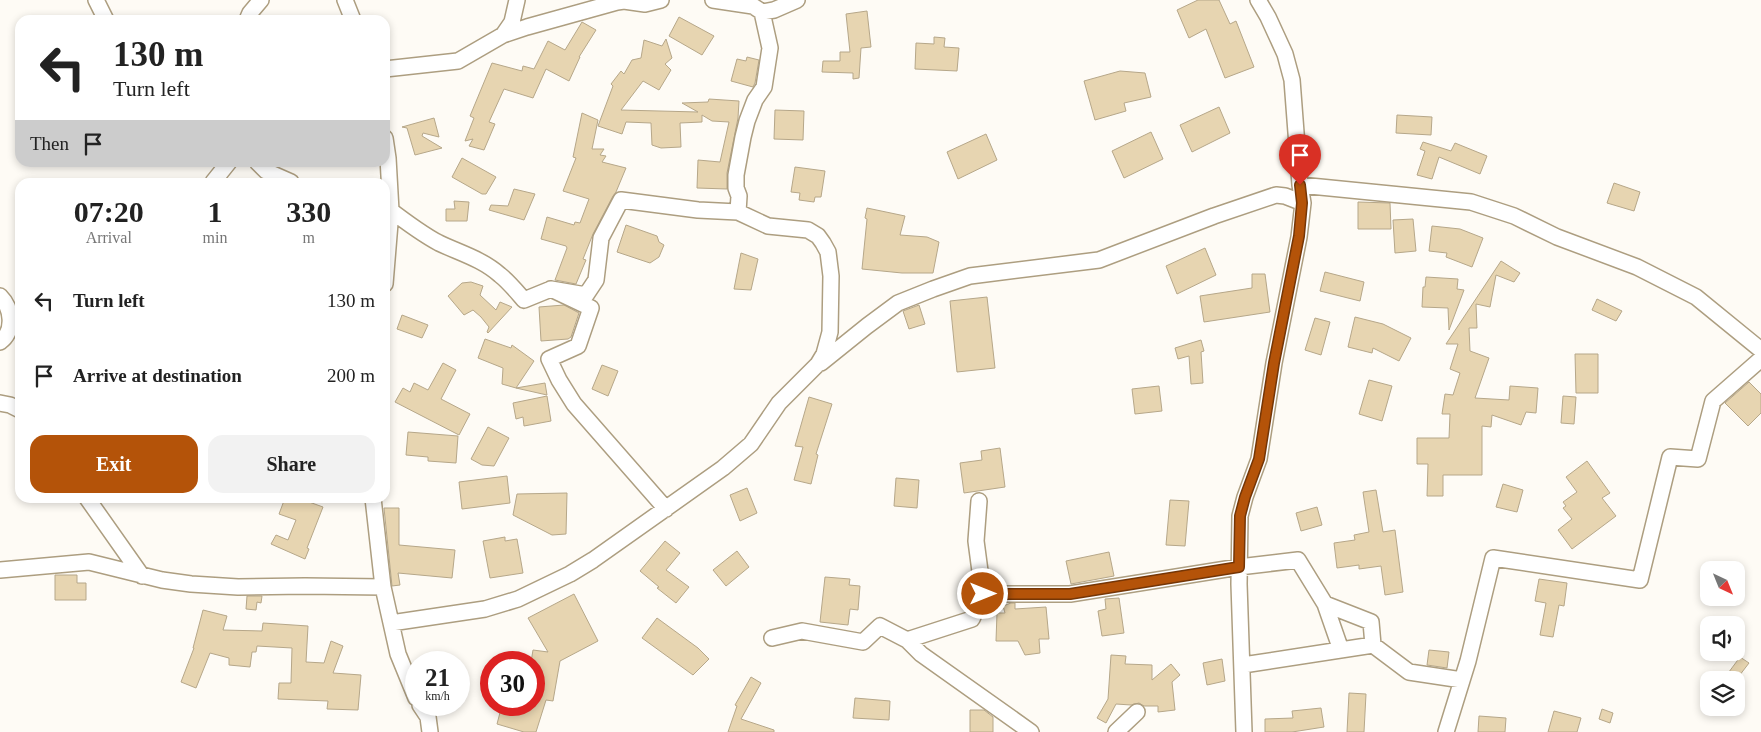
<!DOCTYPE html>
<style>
:root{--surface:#fff;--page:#f2f2f2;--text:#222;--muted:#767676;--accent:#b45309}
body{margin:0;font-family:Georgia,serif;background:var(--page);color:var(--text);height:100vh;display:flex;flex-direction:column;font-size:19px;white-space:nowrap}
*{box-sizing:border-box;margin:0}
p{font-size:16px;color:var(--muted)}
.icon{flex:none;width:28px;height:28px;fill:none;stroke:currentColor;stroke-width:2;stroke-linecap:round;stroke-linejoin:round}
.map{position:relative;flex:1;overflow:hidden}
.panel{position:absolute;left:15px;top:178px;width:375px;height:325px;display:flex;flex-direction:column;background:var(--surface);border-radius:15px;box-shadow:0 2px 8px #0003}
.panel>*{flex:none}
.top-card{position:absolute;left:15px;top:15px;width:375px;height:152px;border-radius:15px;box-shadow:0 2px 8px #0003;background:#fff;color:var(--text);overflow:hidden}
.needle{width:32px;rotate:137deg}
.tools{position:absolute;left:1700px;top:561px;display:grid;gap:10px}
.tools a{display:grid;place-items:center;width:45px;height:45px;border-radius:10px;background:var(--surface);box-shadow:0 2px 8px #0003;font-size:25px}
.speed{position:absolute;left:405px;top:651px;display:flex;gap:10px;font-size:25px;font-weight:700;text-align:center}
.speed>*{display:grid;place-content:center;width:65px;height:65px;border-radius:50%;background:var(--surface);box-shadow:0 2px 8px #0003;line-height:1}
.speed small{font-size:12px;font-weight:400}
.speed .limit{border:8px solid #d22;background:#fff;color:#111}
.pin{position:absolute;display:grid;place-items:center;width:42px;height:42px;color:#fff;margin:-51px -21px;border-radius:50% 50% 50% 0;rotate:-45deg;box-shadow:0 0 5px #0007}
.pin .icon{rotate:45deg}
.me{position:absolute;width:55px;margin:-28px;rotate:90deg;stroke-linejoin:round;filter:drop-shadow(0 0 4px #0008)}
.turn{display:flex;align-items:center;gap:18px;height:105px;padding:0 15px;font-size:22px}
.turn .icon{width:65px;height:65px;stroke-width:2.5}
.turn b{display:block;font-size:35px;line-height:42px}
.then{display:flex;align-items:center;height:48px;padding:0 15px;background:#0003;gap:10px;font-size:19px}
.eta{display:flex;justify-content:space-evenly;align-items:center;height:85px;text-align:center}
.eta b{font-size:30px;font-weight:700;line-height:35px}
.button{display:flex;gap:10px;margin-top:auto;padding:10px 15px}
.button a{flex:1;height:58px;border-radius:15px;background:var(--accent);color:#fff;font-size:20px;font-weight:700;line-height:58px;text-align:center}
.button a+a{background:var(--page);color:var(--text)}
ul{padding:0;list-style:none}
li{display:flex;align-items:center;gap:15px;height:75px;padding:0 15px}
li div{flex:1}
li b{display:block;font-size:19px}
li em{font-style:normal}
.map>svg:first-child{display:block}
.building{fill:#e7d5b1;stroke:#b6a789}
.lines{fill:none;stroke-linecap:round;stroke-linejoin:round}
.street-casing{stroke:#ad9e80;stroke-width:18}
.street{stroke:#fff;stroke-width:15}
.route-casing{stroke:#753606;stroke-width:12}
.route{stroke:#b45309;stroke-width:9}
</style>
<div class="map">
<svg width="1761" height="732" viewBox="0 0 1761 732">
<rect width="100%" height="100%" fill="#fefbf5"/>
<path class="building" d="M1198,0H1219L1230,24L1236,21L1254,67L1225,78L1206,29L1189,38L1177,10Z
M867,11L871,47L861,48L859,78L853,79V73L822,72L823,61H840V52H850L846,14Z
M679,17L714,36L702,55L669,36Z
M582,22L596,30L579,57H580L569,81L546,69L533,98L504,89L489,122L495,124L484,150L469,146L473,139L465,141L474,118L470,116L492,63L522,71L523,66L534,69L548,41L565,50Z
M934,37L945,38L944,47L959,48L957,71L915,69L916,43L934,44Z
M666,39L672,58L665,64L671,70L659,90L643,81L621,110L698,112L682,103L708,102L709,99L739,101L738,118L727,173V189L697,188L698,160L720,162L729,122L712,121L702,115V122L680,123L681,147L661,148L652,145L651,123L626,122L622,134L598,126L613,86L611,84L621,71L624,74L632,60L641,58L644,40L662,46Z
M747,57L759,60L755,83L753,87L731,81L737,59L746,61Z
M1120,71L1145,73L1151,97L1124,103L1126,111L1095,120L1084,81Z
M1219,107L1230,133L1192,152L1180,125Z
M775,110L804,111L803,140L774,139Z
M582,113L598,120L592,149H604L600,155L606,156L602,162L626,168L616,192L613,196L593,234L583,259L586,260L576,284L555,280L567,248L566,246L541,239L547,217L574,225L575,222L580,223L589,199L563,191L576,158L573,157Z
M1397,115L1432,117L1431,135L1396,133Z
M434,118L439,137L423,133L422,136L442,148L415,155L407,128L402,127Z
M1151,132L1163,159L1124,178L1112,151Z
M986,134L997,160L958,179L947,152Z
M1423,142L1451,151L1455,143L1487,156L1480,174L1439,157L1432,179L1417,175L1425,151L1420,149Z
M462,158L496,177L486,194H482L452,177Z
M795,167L825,171L821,197H815L814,202L799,200L800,193L791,192Z
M1614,183L1640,192L1634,211L1607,203Z
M514,189L535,194L524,220L489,210L491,205L508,206Z
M454,201L469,202L467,221H446V209H455Z
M1358,202L1390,203L1391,229H1358Z
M867,208L905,216L900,235L927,237L939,242L933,273H902L862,269L867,219L865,218Z
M1413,219L1416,251L1395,253L1393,220Z
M626,225L657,236L659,242L664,245L659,257L650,263L617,252Z
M1432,226L1460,229L1483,238L1472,267L1446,257L1447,253L1429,251Z
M1205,248L1216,275L1177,294L1166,266Z
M741,253L758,259L751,290L734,289Z
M1501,261L1520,273L1514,282L1496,275L1490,307L1476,304L1477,328H1469L1470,351L1489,358L1475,398L1509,400L1510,386L1538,388L1536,413L1526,412L1521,425L1492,415L1491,427L1482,426V475H1443V496H1427L1428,464H1417V438H1449L1450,414H1442L1445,394L1453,395L1460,373L1450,369L1458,344H1446Z
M1325,272L1364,282L1360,301L1320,291Z
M1252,274H1265L1270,312L1204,322L1200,296L1252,288Z
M1426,277L1458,279L1457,289L1464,290L1449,330L1448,308L1422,307L1423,287H1425Z
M471,282L483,286L480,295L496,310L500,302L512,307L488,333L487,332L489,327L481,317L473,310L464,315L448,296L462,283Z
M987,297L995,368L957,372L950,301Z
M1597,299L1622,311L1616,321L1592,310Z
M564,305L579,313L571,337L568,339L541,341L539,307Z
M919,305L925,324L909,329L903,311Z
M402,315L428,325L422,338L397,329Z
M1355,317L1383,324L1411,338L1399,361L1373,348L1372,353L1348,347Z
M1315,318L1330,322L1321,355L1305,350Z
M485,339L511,348L512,345L534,361L516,388L502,384L503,368L478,358Z
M1201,340L1204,351L1201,352L1203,383L1191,384L1189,356L1178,359L1175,348Z
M1575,354H1598V393H1576Z
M443,363L456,370L441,399L470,414L459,435L395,402L403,388L410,392L414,383L428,390Z
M602,365L618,371L608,396L592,389Z
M1369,380L1392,386L1382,421L1359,414Z
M1749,382L1761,394V413L1748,426L1725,403Z
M545,383L547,395L516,388Z
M1159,386L1162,411L1135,414L1132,389Z
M547,396L551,421L524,426L523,417L516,419L513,403Z
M1563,396L1576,397L1574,424L1561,423Z
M809,397L832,404L816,454L818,455L811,484L794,480L803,447L795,446Z
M488,427L509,438L494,466L482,465L471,459Z
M408,432L458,436L456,463L428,461V457L406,455Z
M1000,448L1005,487L964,493L960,463L982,460L981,451Z
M1587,461L1610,493L1602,498L1616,516L1572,549L1558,530L1572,519L1563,508L1566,506L1563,502L1577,492L1566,477Z
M507,476L510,503L462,509L459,482Z
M896,478L919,480L917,508L894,506Z
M1503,484L1523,490L1517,512L1496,507Z
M747,488L757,513L740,521L730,495Z
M1376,490L1383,532L1395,530L1403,592L1385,595L1381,566L1359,569V565L1337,568L1334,543L1355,540L1354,535L1369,532L1363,492Z
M567,493L566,534L552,535L513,515L517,494Z
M285,498H298L323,507L307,548L309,549L305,559L271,544L276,535L288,540L296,520L279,514Z
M1170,500L1189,501L1185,546L1166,545Z
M1317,507L1322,525L1301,531L1296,513Z
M384,508H399V545L455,550L452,578L398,573L400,585L392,586Z
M505,537V541L517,539L523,573L490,578L483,541Z
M665,541L680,553L666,570L689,587L676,603L657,588L659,587L640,571Z
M737,551L749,567L726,586L713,570Z
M1109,552L1114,576L1071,584L1066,561Z
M55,575H77V583H86V600H55Z
M825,577L850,579L849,585L860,586L858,610L850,609L848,625L820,622Z
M1539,579L1567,583L1564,606L1559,605L1553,637L1540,635L1546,603L1535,601Z
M574,594L598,641L560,661L553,701L546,700L536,732H524L497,724L502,705H534V662H531L533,650L548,652L528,618Z
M247,596H262L261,603L257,602L256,610L246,609Z
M1119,598L1124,633L1102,636L1098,611L1106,609L1105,599Z
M1011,603H1015V609L1046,607L1049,639H1039L1040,653L1025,655L1018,641H996L997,613H1005L1003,606Z
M203,610L227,616L223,630L262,631L263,623L308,626L306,662L324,663L331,641L343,646L333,673L361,675L358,710L327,709L328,701L278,699L279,683H291L292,648L257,646L256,652H252L250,667L229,665V658L210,653L196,688L181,682L194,648H193Z
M657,618L698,648L709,659L693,675L642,638Z
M1429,650L1449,652L1447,668L1427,665Z
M1111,655L1126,656L1125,664L1152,665V680L1171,664L1180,675L1172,682L1175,710L1158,712V706H1144L1139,703L1131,705L1116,704L1106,723L1097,718L1108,699Z
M1740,657L1749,663L1736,680H1723Z
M1222,659L1225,681L1207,685L1203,663Z
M751,677L761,683L741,719L774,730V732H728L737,706L735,705Z
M1349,693L1366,694L1364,732H1347Z
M855,698L890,701L889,720L853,718Z
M1321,708L1324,727L1292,732H1265V719L1293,718L1292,711Z
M1602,709L1613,713L1610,723L1599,719Z
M970,710H984L993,717V732H970Z
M1554,711L1581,718L1577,732H1548Z
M1479,716L1506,718L1505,732H1478Z"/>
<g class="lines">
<g class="street-casing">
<path id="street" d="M96,0L106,20
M345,0L353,20
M713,0L753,6L762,12
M247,20L250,13L261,0
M503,35L512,22L517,0
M385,69L458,61L503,35L527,27L617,2L624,1L645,4L661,0
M385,138L388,158L391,211L385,284
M257,162L266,171L291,182
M213,182L229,162
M1300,185L1471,202L1514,216L1557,237L1637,267L1696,297L1761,350
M385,206C402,219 420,233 439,243C460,253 482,259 500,275C509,282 517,292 524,300L551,289
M0,296C12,308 15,331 0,342
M821,363L867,326L898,303L933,289L970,276L1099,260L1214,216L1276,195L1285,196L1303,203
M0,403L10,405L20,410
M87,498L142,576
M373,498L383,587L398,654L416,698
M979,501L976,541L983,594H1070L1239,567L1298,560L1325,604L1371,622L1373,645L1409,672L1462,680
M666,509L574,404L559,380L549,359L578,346L591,308L551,289L586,295L596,280L601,238L621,200L698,210L738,212
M0,570L89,562L162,580L191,584L238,587L305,586L383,587
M1325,604L1341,650
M391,623L485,609L518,599L570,574L593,560L723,468L751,444L779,403L818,364L824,354L830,332L831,276L828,252L823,243L818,236L808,230L768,226L738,212L739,196L736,188V175L743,137L747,121L755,100L764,87L770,48L762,12L774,10L797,0
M772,638L802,631L863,642L880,626L907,640L972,619L983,594
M907,640L921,654L1031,732
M1243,665L1373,645
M420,705L428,717L430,732
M1116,732L1137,712
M1244,732L1239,584L1240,516L1245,497L1259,459L1274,363L1299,237L1303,203L1300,185L1292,80L1285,54L1268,17L1258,0
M1446,732L1468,661L1493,558L1640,580L1670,457L1698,459L1713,401L1761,359"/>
</g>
<use href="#street" class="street"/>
</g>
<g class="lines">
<g class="route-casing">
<path id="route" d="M983,594H1070L1239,567L1240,516L1245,497L1259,459L1274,363L1299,236L1302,203L1300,185"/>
</g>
<use href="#route" class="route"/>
</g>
</svg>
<div class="tools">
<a><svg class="needle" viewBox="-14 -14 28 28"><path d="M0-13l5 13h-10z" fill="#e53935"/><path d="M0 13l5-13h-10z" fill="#767676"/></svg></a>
<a><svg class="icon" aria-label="sound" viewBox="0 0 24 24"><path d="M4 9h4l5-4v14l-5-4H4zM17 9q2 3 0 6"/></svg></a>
<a><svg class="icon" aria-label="layers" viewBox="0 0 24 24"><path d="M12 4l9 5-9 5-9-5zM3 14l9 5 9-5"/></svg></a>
</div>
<div class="speed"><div>21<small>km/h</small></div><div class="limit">30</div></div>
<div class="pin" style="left:1300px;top:185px;background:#d93025"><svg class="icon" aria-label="arrive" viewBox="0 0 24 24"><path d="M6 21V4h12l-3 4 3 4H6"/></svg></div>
<svg class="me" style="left:983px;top:594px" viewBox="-20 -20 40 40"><circle r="17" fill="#b45309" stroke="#fff" stroke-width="3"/><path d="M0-11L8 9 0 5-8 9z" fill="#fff"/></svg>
<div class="top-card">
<div class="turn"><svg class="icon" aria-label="left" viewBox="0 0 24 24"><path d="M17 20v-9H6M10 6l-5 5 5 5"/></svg><div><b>130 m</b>Turn left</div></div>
<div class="then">Then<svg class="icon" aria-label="arrive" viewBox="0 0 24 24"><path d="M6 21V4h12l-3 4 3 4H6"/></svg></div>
</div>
<section class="panel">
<div class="eta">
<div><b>07:20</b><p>Arrival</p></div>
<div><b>1</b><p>min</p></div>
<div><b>330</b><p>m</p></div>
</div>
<ul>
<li><svg class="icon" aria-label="left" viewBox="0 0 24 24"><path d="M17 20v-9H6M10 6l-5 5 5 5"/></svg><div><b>Turn left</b></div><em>130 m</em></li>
<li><svg class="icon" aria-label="arrive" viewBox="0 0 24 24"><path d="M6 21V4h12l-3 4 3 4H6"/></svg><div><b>Arrive at destination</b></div><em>200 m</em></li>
</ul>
<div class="button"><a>Exit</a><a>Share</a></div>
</section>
</div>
